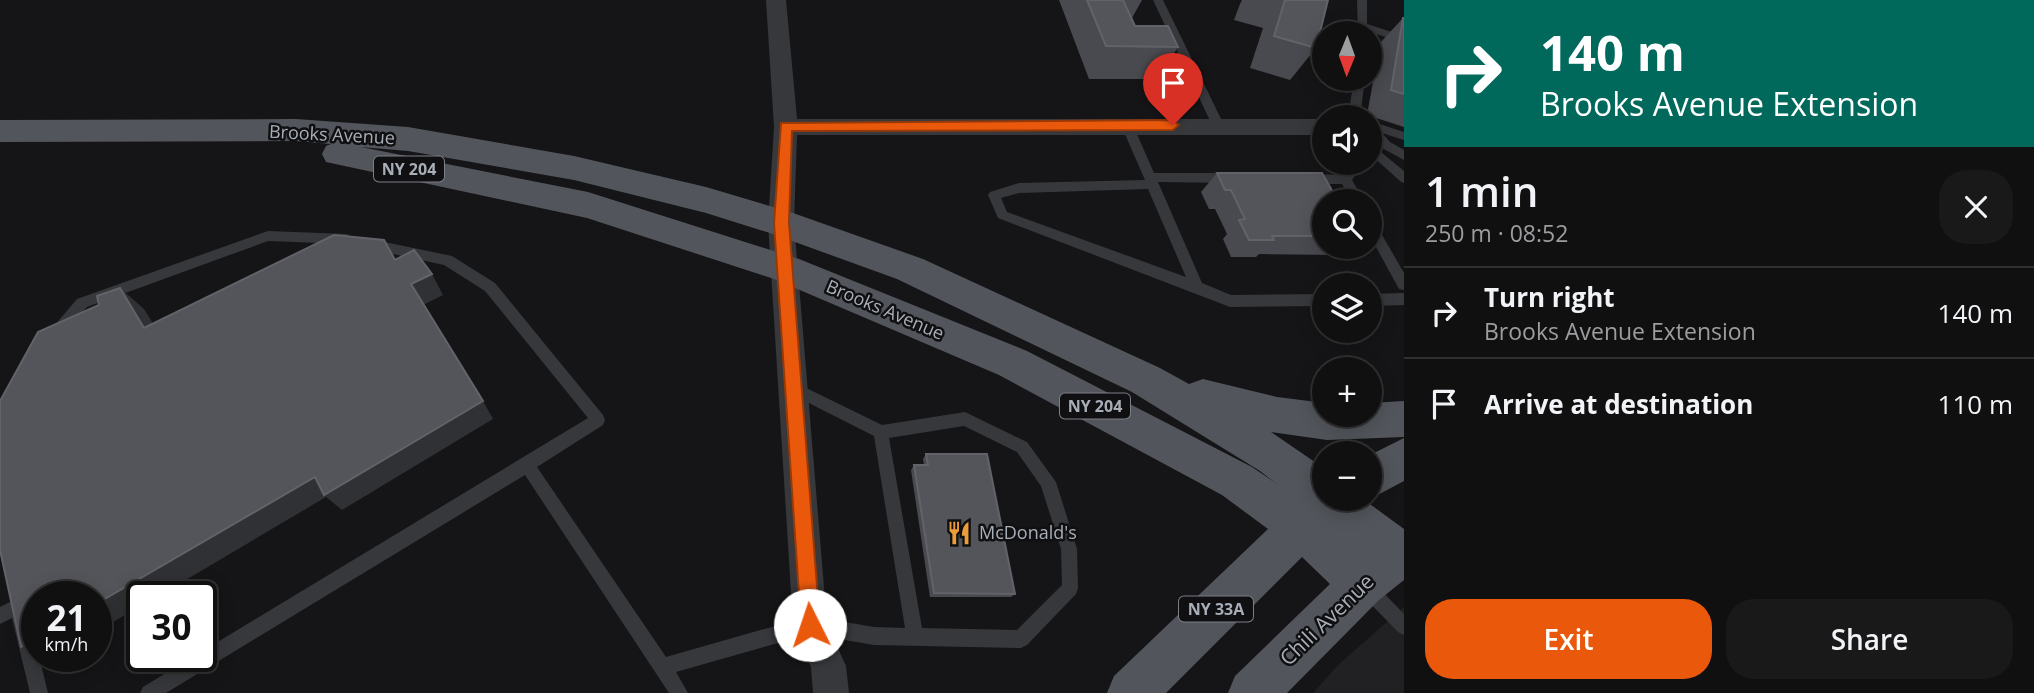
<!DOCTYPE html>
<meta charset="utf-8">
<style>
:root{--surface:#101011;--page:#19191a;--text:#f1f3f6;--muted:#9c9d9f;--line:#303031;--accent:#ea580c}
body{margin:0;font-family:"Open Sans",sans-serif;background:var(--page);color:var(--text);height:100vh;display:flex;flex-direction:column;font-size:26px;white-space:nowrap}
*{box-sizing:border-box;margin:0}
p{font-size:23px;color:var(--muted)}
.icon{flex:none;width:38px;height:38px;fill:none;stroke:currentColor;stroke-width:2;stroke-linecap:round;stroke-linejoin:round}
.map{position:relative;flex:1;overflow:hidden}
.panel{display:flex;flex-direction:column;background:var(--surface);width:630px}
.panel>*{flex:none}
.guide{background:#00695c;color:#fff;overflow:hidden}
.needle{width:46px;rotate:181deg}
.controls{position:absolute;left:1312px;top:21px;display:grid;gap:14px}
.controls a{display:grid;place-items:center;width:70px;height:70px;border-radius:50%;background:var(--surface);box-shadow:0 4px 18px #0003,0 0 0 2px var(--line);font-size:35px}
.speed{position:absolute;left:21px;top:581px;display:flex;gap:14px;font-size:35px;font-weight:700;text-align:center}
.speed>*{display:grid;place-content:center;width:91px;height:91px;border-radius:50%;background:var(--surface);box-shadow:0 4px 18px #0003,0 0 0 2px var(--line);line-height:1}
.speed small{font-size:18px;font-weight:400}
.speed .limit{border:4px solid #111;border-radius:10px;background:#fff;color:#111}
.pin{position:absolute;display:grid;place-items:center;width:60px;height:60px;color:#fff;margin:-72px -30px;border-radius:50% 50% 50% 0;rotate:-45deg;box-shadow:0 0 7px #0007}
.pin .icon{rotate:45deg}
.me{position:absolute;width:77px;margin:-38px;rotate:356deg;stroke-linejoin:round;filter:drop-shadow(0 0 5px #0008)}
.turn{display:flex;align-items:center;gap:24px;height:147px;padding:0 21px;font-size:32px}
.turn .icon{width:91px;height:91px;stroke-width:2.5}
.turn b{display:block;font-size:49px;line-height:60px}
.round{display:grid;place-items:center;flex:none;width:74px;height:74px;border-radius:28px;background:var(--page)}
.headline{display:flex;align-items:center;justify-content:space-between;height:119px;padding:0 21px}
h1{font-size:42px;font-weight:600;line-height:52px}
.primary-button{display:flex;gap:14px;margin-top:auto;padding:14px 21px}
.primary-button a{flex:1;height:80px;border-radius:28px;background:var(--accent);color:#fff;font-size:28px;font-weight:600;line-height:80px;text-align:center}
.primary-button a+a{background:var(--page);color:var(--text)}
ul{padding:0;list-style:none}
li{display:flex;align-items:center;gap:21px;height:91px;padding:0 21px;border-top:2px solid var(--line)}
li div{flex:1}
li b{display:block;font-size:26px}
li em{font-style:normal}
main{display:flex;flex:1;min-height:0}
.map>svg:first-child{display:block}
.built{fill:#212124}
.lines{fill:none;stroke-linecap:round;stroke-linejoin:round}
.service{fill:#36383c;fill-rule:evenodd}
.minor{fill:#36383c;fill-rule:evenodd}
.primary{fill:#52555b;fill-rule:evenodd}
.wall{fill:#494a4f}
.shaded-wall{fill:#303134}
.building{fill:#53555a;stroke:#616369;stroke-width:2}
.route{fill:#ea580c;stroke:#983908;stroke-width:2}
.labels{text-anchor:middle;stroke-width:5;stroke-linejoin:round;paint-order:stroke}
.shield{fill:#101012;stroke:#7a7f86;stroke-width:2}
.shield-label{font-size:16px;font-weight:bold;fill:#a8aeb7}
.street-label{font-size:18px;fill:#a8aeb7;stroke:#101012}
.poi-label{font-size:18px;fill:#a8aeb7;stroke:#101012;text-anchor:start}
.near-street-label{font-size:21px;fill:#a8aeb7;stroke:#101012}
</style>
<main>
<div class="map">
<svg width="1404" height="693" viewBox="0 0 1404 693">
<rect width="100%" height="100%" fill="#151517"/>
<path class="built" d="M1404,607V693H1313L1338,665Z"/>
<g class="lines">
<path class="service" d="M1153,0H1163L1224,125L1222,128L1218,129L1212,125Z
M1357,0H1367V24L1404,36V43L1367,31L1358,33Z
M1354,79H1365L1360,117H1348Z
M1127,121L1133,125L1154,173H1232L1238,178L1232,183L1158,182L1202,283L1231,295L1325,294V306L1230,307L998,218L988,195L990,192L1019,183L1145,180L1121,125ZM1148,189L1186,277L1007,212L1001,198L1019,193Z
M1370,121L1404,132V140L1382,133L1390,142L1404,150V160L1382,148L1370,135Z
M1370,143L1404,171V183L1400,181L1370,154Z
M1352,163H1364L1352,180L1364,201H1352L1342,184H1308L1302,179L1308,174L1343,175Z
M1370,219L1374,221L1404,273V290L1399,289L1370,236Z
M268,231L347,234L353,239L347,244L268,241L87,307L61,336H51L49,332L77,299Z
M370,239L452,256L495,283L603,415L605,420L603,425L537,467L666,657L810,616L874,627L905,628L874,436L789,393L787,388L789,383L794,382L882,425L965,412L1027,442L1056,482L1077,549L1078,588L1076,594L1027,645L1021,648L874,645L810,634L676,672L688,693H669L525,475L166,693H140L143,687L194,656H201V652L588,418L485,291L444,265L365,248L364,244L365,240ZM964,426L1017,452L1041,486L1061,549L1062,585L1017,630L922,628L889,438Z
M1404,293V305L1370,306V294Z
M1366,579L1372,581L1404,614V635L1398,632L1360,593L1358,587L1360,581Z
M18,598L24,600L26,606L37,656H39L48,693H30L12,618L0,624V607Z"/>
<path class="minor" d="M766,0H786L797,119H1325V135H797L794,223L827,624L846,666L849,693H813L811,667L793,625L768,223L774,127Z"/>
<path class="primary" d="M296,119L408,127L574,156L706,187L793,213L923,259L1160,368L1189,384L1203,379L1277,397L1325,403V415H1370V403L1404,401V437L1327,440L1271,432L1325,469V499H1363L1404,529V580L1379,600L1287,693H1228L1235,676L1330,584L1302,557L1166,693H1107L1114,676L1268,529L1222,495L999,375L774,279L587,218L326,162L322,154L326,146L331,144L296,141L0,142V120ZM361,147L408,151L574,180L706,213L770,233L897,279L1132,392L1260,471L1277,484L1252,467L1027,351L799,259L588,192Z
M1404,438V481L1370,499H1369L1370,455Z"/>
</g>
<path class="wall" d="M1059,0H1142L1132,18L1135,26L1178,47L1158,79H1089Z
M1242,0H1328L1316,48L1290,80L1250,68L1263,28L1234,20L1240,4Z
M1403,18H1404V127L1367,115L1380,43Z
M1217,173L1325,201V247H1347L1338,255L1259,254L1256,257H1231L1223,239L1227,234L1215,209H1209L1201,192Z
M926,454L1015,594L1011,597H930L911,470L914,465H924L923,459Z"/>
<path class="shaded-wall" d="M432,274L443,295L423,305L411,284Z
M120,288L144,309L168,348L144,328Z
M483,401L493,419L342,510L326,497L157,597H142V605L96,632V604L315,477Z
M37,638V651L21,647Z"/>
<path class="building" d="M1087,0H1123L1135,26H1168L1178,47L1106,46Z
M1285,0H1328L1316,48L1274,36Z
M1403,18H1404V94L1391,90Z
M1217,173H1322L1338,201H1325V236H1272L1274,240H1249L1239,220L1245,219L1231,190H1225Z
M334,235L384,240L395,260L414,250L432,274L411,284L483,401L324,495L315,477L96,604V597H37V638L21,647L0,550V401L38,332L99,305L97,296L120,288L144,328Z
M926,454H987L1015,594L934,593L914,465H928Z"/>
<path class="route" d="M1173,120L1179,125L1173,130L792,131L789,223L820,625L817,632L810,635L803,632L801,625L774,223L781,123Z"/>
<defs>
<g id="restaurant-bare" transform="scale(1.89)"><path d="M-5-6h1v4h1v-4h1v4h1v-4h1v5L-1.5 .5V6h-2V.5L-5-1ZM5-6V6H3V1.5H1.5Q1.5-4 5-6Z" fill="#ec9c39" stroke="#101012" stroke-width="2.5" paint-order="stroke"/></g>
</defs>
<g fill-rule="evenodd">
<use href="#restaurant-bare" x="959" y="533"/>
</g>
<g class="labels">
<g class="shield">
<rect x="374" y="156.5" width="70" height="25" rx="5"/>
<rect x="1060" y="393.5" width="70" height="25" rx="5"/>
<rect x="1179" y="596.5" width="74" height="25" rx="5"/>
</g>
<g class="shield-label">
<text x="409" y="175">NY 204</text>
<text x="1095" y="412">NY 204</text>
<text x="1216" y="615">NY 33A</text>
</g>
<g class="street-label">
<text transform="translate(332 135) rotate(3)" y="6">Brooks Avenue</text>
<text transform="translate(885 310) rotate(23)" y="6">Brooks Avenue</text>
</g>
<g class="poi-label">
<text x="979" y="539">McDonald's</text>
</g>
<g class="near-street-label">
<text transform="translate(1327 620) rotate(-44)" y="7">Chili Avenue</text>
</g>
</g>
</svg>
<div class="controls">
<a><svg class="needle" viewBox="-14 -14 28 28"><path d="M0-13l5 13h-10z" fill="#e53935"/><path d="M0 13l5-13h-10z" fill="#9c9d9f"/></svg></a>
<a><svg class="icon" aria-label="sound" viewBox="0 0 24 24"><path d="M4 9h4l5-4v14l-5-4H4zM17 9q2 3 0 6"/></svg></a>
<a><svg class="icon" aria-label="search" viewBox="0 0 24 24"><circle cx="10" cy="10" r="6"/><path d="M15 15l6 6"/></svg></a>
<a><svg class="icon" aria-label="layers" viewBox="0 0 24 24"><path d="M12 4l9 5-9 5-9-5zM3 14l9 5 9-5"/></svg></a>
<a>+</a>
<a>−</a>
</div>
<div class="speed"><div>21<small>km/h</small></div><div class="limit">30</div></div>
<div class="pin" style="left:1173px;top:125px;background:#d93025"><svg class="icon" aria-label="arrive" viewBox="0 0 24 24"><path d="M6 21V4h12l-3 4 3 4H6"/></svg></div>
<svg class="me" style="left:810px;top:625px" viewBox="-20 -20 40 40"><circle r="19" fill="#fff"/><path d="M0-13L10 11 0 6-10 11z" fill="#ea580c"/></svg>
</div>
<section class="panel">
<div class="guide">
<div class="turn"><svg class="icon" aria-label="right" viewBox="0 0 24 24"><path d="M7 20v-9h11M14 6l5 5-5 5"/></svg><div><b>140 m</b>Brooks Avenue Extension</div></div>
</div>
<div class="headline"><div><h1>1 min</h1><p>250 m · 08:52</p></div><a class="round"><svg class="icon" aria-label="close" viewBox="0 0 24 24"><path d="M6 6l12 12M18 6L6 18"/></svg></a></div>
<ul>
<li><svg class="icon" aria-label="right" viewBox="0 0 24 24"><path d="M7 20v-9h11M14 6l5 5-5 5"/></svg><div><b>Turn right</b><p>Brooks Avenue Extension</p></div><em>140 m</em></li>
<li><svg class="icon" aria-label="arrive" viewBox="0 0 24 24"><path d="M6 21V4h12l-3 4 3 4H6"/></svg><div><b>Arrive at destination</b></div><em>110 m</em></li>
</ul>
<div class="primary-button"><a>Exit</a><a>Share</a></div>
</section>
</main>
